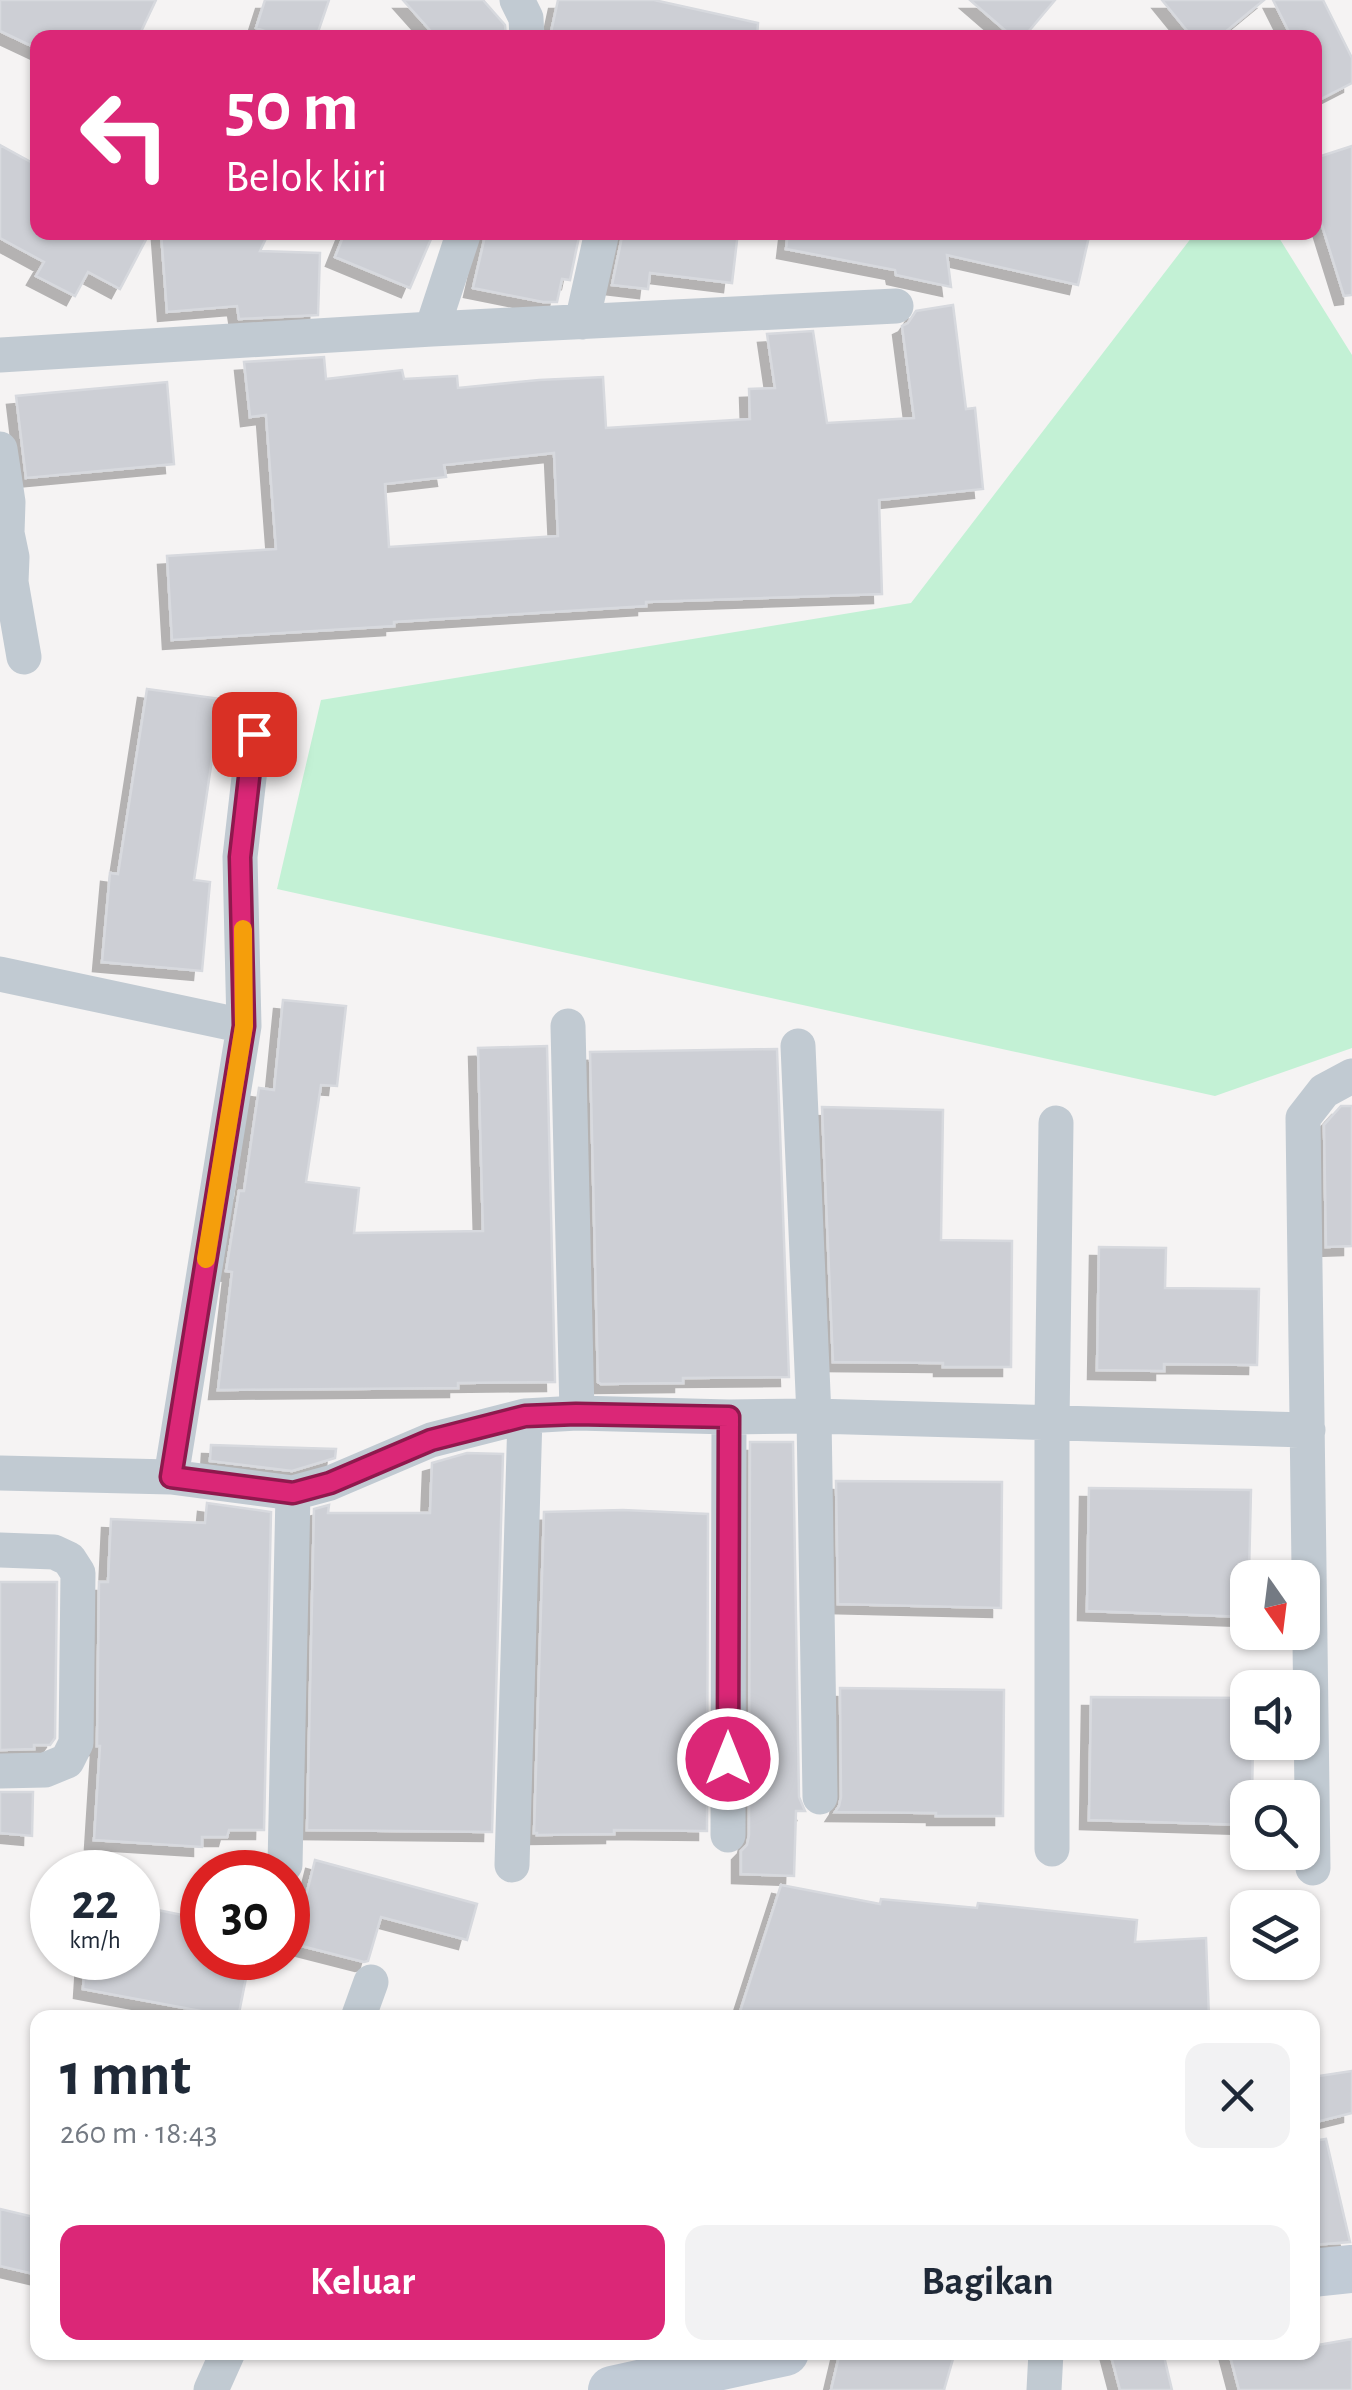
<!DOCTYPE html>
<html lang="id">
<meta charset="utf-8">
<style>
:root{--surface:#fff;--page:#f2f2f3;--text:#1f2937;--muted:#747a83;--accent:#db2777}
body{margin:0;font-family:"Alegreya Sans",sans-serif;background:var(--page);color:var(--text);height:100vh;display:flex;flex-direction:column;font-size:38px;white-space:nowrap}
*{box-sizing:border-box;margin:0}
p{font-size:32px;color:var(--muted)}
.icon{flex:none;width:55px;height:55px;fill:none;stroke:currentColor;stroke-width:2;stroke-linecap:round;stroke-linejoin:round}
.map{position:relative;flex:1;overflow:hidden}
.details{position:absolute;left:30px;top:2010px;width:1290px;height:350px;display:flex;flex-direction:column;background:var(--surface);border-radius:20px;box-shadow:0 2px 8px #0004}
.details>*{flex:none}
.guide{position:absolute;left:30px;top:30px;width:1292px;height:210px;border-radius:20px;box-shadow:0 2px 8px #0004;background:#db2777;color:#fff;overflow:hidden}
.needle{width:65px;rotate:166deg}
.fabs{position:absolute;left:1230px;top:1560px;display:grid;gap:20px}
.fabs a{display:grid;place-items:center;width:90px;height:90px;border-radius:20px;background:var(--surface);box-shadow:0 2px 8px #0004;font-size:50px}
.speed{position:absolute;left:30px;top:1850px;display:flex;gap:20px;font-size:50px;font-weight:700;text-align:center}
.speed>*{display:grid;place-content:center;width:130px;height:130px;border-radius:50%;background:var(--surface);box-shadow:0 2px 8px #0004;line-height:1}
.speed small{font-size:25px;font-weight:400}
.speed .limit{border:15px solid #d22;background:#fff;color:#111}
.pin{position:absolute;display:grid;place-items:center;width:85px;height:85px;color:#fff;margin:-42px;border-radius:20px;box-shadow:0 5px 15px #0006}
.me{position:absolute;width:110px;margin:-55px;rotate:0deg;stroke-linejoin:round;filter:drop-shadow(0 0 8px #0008)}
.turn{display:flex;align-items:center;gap:35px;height:210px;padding:0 30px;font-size:45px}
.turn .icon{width:130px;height:130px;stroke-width:2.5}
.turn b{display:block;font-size:70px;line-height:85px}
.round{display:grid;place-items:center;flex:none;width:105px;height:105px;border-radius:20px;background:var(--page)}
.headline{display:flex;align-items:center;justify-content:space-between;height:170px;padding:0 30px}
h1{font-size:60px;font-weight:700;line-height:75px}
.primary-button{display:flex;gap:20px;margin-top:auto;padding:20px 30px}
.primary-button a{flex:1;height:115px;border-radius:20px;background:var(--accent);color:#fff;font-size:40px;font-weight:700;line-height:115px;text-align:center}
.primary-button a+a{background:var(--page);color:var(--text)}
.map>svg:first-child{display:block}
.green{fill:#c3f1d5}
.building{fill:#cdcfd5;stroke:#d7d9de;stroke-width:2.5;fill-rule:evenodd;filter:url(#shadow)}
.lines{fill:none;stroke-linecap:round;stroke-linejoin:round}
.minor{stroke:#c1cad2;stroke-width:35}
.secondary{stroke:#c1cbd6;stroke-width:48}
.route-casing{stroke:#8e194d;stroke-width:25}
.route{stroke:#db2777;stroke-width:18}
.slow{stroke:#f59e0b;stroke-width:18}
</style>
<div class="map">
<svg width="1352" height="2390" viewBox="0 0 1352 2390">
<defs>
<filter id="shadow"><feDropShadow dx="-9" dy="9" stdDeviation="0" flood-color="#0004"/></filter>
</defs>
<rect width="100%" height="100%" fill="#f5f3f3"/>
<path class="green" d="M1195,233H1276L1352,355V1048L1215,1096L277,889L321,700L911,603Z"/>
<path class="building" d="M0,0H156L138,38H38V49L0,31Z
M265,0H329L316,38H284L256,28Z
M403,0H483L505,25L506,38H437Z
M558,0H654L758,23L757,38L550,37Z
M970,0H1055L1023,38H1014Z
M1162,0H1264L1218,38H1193Z
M1273,0H1323L1352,58V83L1315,102V38H1292Z
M0,145L38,166V232H150L120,289L88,272L75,296L36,276L44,262L0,238Z
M1352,146V295L1344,296L1315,203V158Z
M161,232H269L260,251L320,253L318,315L239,319L237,306L167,312Z
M345,232H434L410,288L335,257Z
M486,232H580L570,280L562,279L557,302H543L473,288Z
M623,232H738L732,283L650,273L648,289L612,285Z
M788,232H1090L1078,285L947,255L951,287L896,275L895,270L786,249Z
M953,305L966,409L975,408L983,489L879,500L882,594L646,602V606L394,622V626L172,640L167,556L276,549L266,415L250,417L244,362L324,357L326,379L402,370L404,379L457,376L458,388L539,380L603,377L606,428L750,419L749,389L775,388L767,334L813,331L827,423L914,418L902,326L908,323L916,311ZM554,453L558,536L389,547L385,484L446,477L444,465Z
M167,382L174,464L26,478L16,396Z
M147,689L221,699L194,880L210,882L202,971L102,962L110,873L118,874Z
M283,1000L346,1006L337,1086L321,1085L306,1182L359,1188L354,1233L483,1231L478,1048L547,1046L555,1382L458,1383V1388L218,1390L232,1272L226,1271L239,1191H244L259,1088L274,1090Z
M777,1049L789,1377L683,1378V1383L601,1384L598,1382L590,1052Z
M1341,1106H1352V1246L1326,1247L1324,1125Z
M822,1107L943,1110L941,1240L1012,1241L1011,1367H943V1363L833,1362Z
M1099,1247L1166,1248L1165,1288L1259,1289L1257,1365L1164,1364V1371L1097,1370Z
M750,1442H793L799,1797L805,1811H796L794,1876L741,1874V1851L747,1845L749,1835Z
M211,1445L336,1449L335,1458L292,1471L210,1461Z
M467,1453L503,1454L492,1832L307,1830L314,1509L329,1505L328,1513H430L432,1463Z
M836,1481L1002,1482L1001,1608L838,1604Z
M1089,1488L1251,1490L1248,1617L1087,1611Z
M207,1503L271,1512L264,1830H229L227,1837H202V1847L94,1840L100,1746H97L99,1582H108L111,1519L205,1523Z
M623,1510L708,1514L707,1831L614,1830V1834L537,1835V1833H534L544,1512Z
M0,1582H57L55,1738L50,1745H34V1749L0,1750Z
M840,1688L1004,1690L1003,1816H936V1813L835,1812L839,1806L841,1797Z
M1091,1697L1248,1698V1742H1253L1252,1798H1248V1825L1089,1820Z
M0,1792H33L32,1836L0,1833Z
M315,1860L477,1904L467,1940L381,1917L368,1961L364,1962L294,1944Z
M781,1885L880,1904L881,1899L977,1908L978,1903L1137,1920L1135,1942L1206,1938L1209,2018H738Z
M138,1906L202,1919V1958H250L238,2018L83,1989L85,1958H138Z
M1352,2071V2113L1312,2123V2077Z
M1326,2139L1350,2242L1312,2245V2141Z
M0,2209L38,2218V2275L0,2266Z
M1352,2339V2390H1239L1229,2352H1312V2346Z
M840,2352H955L944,2390H831Z
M1110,2352H1163L1172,2390H1120Z"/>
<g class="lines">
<path class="minor" d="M517,0L526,18L527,38
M582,322L602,232
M432,329L464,232
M0,355L432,329L896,306
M0,449L8,502L7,533L12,557L11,582L24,657
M0,974L244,1026
M568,1026L577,1413
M798,1046L814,1416L820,1797
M0,1473L171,1477L293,1493L330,1483L431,1440L525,1416L577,1413L729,1417L814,1416L1308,1430
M171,1477L244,1026L240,857L254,734
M0,1550L54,1552L69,1559L78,1573L76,1743L67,1761L45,1770L0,1771
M728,1835L729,1417
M1052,1849V1424L1056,1123
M285,1865L293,1493
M512,1865L525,1416
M1313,1868L1303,1118L1324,1091L1352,1076
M358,2018L371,1982
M211,2390L228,2352
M1044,2390L1046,2352"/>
<path class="secondary" d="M1312,2273L1352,2269
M612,2390L785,2352"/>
</g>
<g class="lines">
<g class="route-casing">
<path id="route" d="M254,734L240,857L244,1026L171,1477L293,1493L330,1483L431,1440L525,1416L576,1414L729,1417L728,1759"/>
</g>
<use href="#route" class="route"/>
<path class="slow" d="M206,1259L244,1026L243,929"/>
</g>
</svg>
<div class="fabs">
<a><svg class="needle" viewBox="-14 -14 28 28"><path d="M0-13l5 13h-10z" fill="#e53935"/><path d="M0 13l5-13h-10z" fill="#747a83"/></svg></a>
<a><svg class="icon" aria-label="sound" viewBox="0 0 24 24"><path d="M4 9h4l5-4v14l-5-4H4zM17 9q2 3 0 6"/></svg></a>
<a><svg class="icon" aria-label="search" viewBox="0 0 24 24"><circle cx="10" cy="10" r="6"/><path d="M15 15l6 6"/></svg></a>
<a><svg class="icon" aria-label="layers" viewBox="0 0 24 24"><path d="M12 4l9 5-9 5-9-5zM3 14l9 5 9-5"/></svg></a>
</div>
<div class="speed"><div>22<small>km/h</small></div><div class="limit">30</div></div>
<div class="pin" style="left:254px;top:734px;background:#d93025"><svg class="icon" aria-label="arrive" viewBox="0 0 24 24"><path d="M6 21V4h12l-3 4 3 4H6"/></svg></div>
<svg class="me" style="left:728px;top:1759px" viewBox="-20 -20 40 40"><circle r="17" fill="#db2777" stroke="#fff" stroke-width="3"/><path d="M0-11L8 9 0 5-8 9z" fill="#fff"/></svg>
<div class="guide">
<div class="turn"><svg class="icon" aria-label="left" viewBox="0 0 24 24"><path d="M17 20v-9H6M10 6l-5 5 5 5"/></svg><div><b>50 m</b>Belok kiri</div></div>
</div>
<section class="details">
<div class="headline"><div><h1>1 mnt</h1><p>260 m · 18:43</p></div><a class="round"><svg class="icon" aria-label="close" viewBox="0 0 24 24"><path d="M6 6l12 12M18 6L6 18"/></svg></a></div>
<div class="primary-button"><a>Keluar</a><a>Bagikan</a></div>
</section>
</div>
